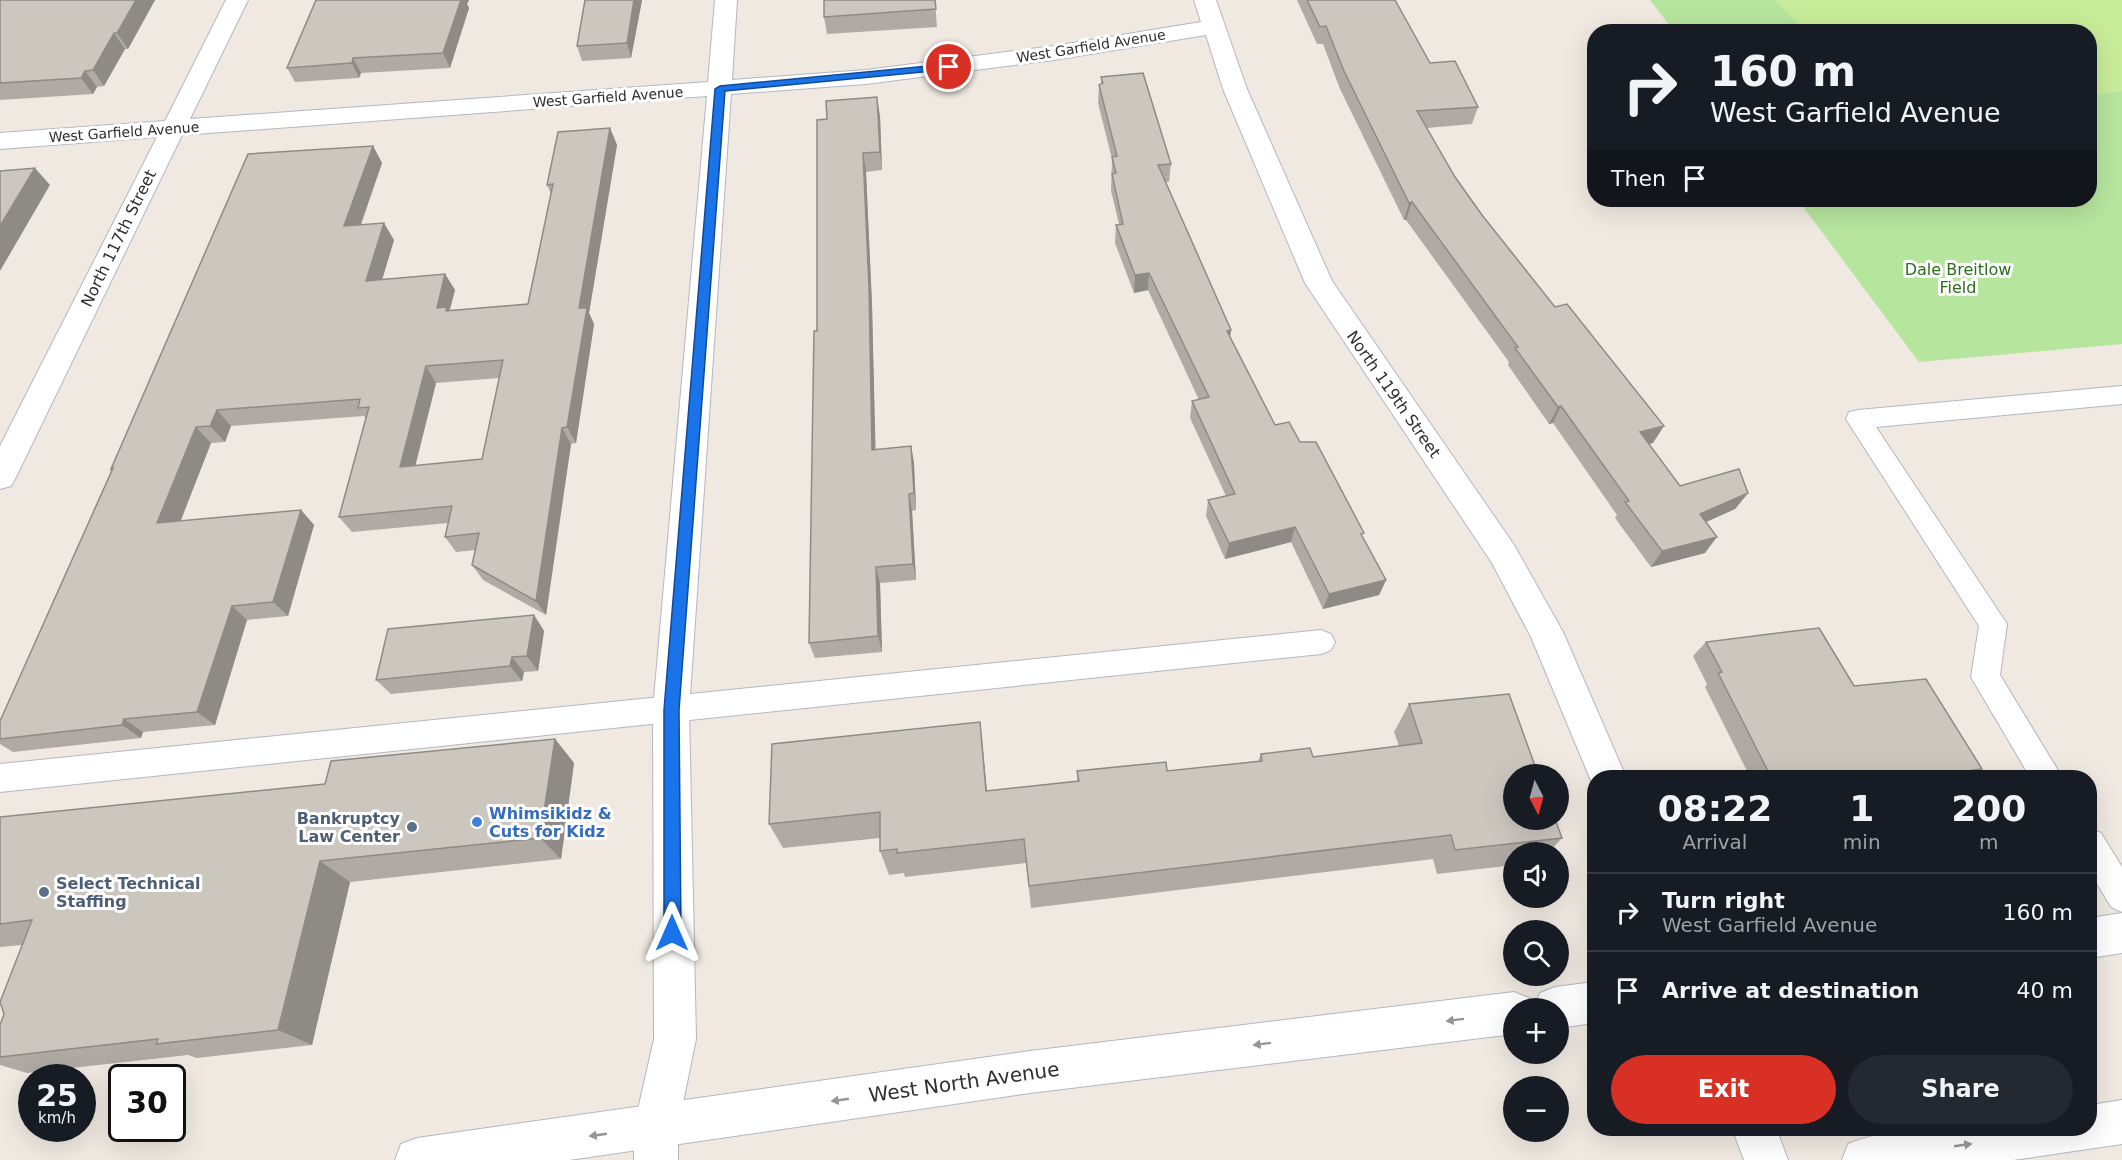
<!DOCTYPE html>
<meta charset="utf-8">
<style>
:root{--surface:#171b24;--page:#242831;--text:#f1f3f6;--muted:#9ea1a6;--line:#363941;--accent:#d93025}
body{margin:0;font-family:"DejaVu Sans",sans-serif;background:var(--page);color:var(--text);height:100vh;display:flex;flex-direction:column;font-size:22px;white-space:nowrap}
*{box-sizing:border-box;margin:0}
p{font-size:20px;color:var(--muted)}
.icon{flex:none;width:33px;height:33px;fill:none;stroke:currentColor;stroke-width:2;stroke-linecap:round;stroke-linejoin:round}
.map{position:relative;flex:1;overflow:hidden}
.side{position:absolute;left:1587px;top:770px;width:510px;height:366px;display:flex;flex-direction:column;background:var(--surface);border-radius:24px;box-shadow:0 6px 24px #0002}
.side>*{flex:none}
.banner{position:absolute;left:1587px;top:24px;width:510px;height:183px;border-radius:24px;box-shadow:0 6px 24px #0002;background:#171b24;color:var(--text);overflow:hidden}
.needle{width:39px;rotate:174deg}
.controls{position:absolute;left:1503px;top:764px;display:grid;gap:12px}
.controls a{display:grid;place-items:center;width:66px;height:66px;border-radius:50%;background:var(--surface);box-shadow:0 6px 24px #0002;font-size:30px}
.speed{position:absolute;left:18px;top:1064px;display:flex;gap:12px;font-size:30px;font-weight:700;text-align:center}
.speed>*{display:grid;place-content:center;width:78px;height:78px;border-radius:50%;background:var(--surface);box-shadow:0 6px 24px #0002;line-height:1}
.speed small{font-size:15px;font-weight:400}
.speed .limit{border:3px solid #111;border-radius:9px;background:#fff;color:#111}
.pin{position:absolute;display:grid;place-items:center;width:51px;height:51px;color:#fff;margin:-26px;border:3px solid #fff;border-radius:50%;box-shadow:0 2px 6px #0007}
.me{position:absolute;width:66px;margin:-33px;rotate:0deg;stroke-linejoin:round;filter:drop-shadow(0 0 4px #0008)}
.turn{display:flex;align-items:center;gap:21px;height:126px;padding:0 24px;font-size:27px}
.turn .icon{width:78px;height:78px;stroke-width:2.5}
.turn b{display:block;font-size:42px;line-height:51px}
.then{display:flex;align-items:center;height:57px;padding:0 24px;background:#0003;gap:12px;font-size:22px}
.eta{display:flex;justify-content:space-evenly;align-items:center;height:102px;text-align:center}
.eta b{font-size:36px;font-weight:600;line-height:42px}
.cta{display:flex;gap:12px;margin-top:auto;padding:12px 24px}
.cta a{flex:1;height:69px;border-radius:36px;background:var(--accent);color:#fff;font-size:24px;font-weight:600;line-height:69px;text-align:center}
.cta a+a{background:var(--page);color:var(--text)}
ul{padding:0;list-style:none}
li{display:flex;align-items:center;gap:18px;height:78px;padding:0 24px;border-top:2px solid var(--line)}
li div{flex:1}
li b{display:block;font-size:22px}
li em{font-style:normal}
.map>svg:first-child{display:block}
.green{fill:#b6e59e}
.pitch{fill:#c9ec9a}
.lines{fill:none;stroke-linecap:round;stroke-linejoin:round}
.lane-casing{stroke:#b4b7c1;stroke-width:2}
.street-casing{stroke:#b4b7c1;stroke-width:2}
.secondary-casing{stroke:#b4b7c1;stroke-width:2}
.lane{fill:#fff;fill-rule:evenodd}
.street{fill:#fff;fill-rule:evenodd}
.secondary{fill:#fff;fill-rule:evenodd}
.wall{fill:#afaba4;fill-rule:evenodd}
.shaded-wall{fill:#8e8b86}
.building{fill:#cbc7bf;stroke:#8e8b86;stroke-width:1.5;fill-rule:evenodd}
.oneway{fill:#969696}
.route{fill:#1a73e8;stroke:#114b97;stroke-width:1.5}
.shop-dot{fill:#3f7fe0;stroke:#fff;stroke-width:2}
.service-dot{fill:#5c6f8a;stroke:#fff;stroke-width:2}
.labels{text-anchor:middle;stroke-width:6;stroke-linejoin:round;paint-order:stroke}
.far-street-label{font-size:14px;fill:#2e2e2e;stroke:#fff}
.street-label{font-size:16px;fill:#2e2e2e;stroke:#fff}
.park-label{font-size:16px;fill:#2c6e1b;stroke:#fff}
.shop-label{font-size:16px;font-weight:bold;fill:#366cbe;stroke:#fff;text-anchor:start}
.service-label{font-size:16px;font-weight:bold;fill:#4e5e75;stroke:#fff;text-anchor:end}
.near-street-label{font-size:20px;fill:#2e2e2e;stroke:#fff}
</style>
<div class="map">
<svg width="2122" height="1160" viewBox="0 0 2122 1160">
<rect width="100%" height="100%" fill="#efe9e1"/>
<path class="green" d="M1650,0H2122V344L1919,362L1798,200H2090V32L1674,31Z"/>
<path class="pitch" d="M1775,0H2122V91L2090,96V32L1805,31Z"/>
<g class="lines">
<g class="lane-casing">
<path id="lane" d="M2122,386V404L1876,427L2007,624L2000,675L2062,777H2030L1971,677L1979,626L1846,419L1849,412L1858,410Z
M1321,630L1331,634L1335,642L1331,650L1321,654L0,792V764Z
M2090,829L2101,833L2122,867V912L2111,907L2090,872Z"/>
</g>
<g class="street-casing">
<path id="street" d="M226,0H248L190,119L708,82L715,0H737L732,80L866,70L1054,46L1201,22L1194,0H1216L1247,89L1332,281L1514,545L1563,632L1626,777H1594V788L1531,637L1492,563L1305,283L1223,89L1206,35L1054,60L866,84L731,94L689,710L696,1039L678,1127V1160H634V1127L654,1039L653,710L707,96L182,135L16,477L11,486L0,489V446L157,137L0,149V133L165,121Z
M1732,1128H1776L1788,1160H1744Z"/>
</g>
<g class="secondary-casing">
<path id="secondary" d="M2122,913V953L2090,958V918Z
M1594,982V1023L1558,1028V1008H1534L1540,993L1555,987Z
M1514,992L1529,998L1533,1008H1514V1034L1030,1093L569,1160H395L401,1144L417,1138L1030,1051Z
M2122,1100V1144L2013,1160H1842L1848,1144C1911,1118 2020,1128 2090,1128V1105Z"/>
</g>
<use href="#lane" class="lane"/>
<use href="#street" class="street"/>
<use href="#secondary" class="secondary"/>
</g>
<path class="wall" d="M0,0H155L128,49H125L104,86L97,87L93,94L0,100Z
M316,0H469L467,4L469,8L450,68L361,73L359,78L295,82L287,68Z
M642,0L631,58L582,61L577,46Z
M935,0L937,27L827,34L824,17Z
M1297,0H1395L1430,63L1478,107L1472,124L1427,128L1455,177L1482,215L1653,443L1649,444L1680,486L1748,493L1735,509L1706,522L1705,553L1651,567L1615,518L1617,515L1553,423L1549,424L1508,365L1509,362L1406,220H1404L1340,89L1323,44H1317Z
M1101,77L1171,164L1169,182H1166L1230,338L1275,425L1300,442L1363,537L1386,580L1379,595L1323,609L1291,542L1225,559L1206,516L1208,500L1226,496L1190,418L1192,401L1199,400L1148,290L1134,293L1115,243L1116,225L1119,224L1111,191L1112,159L1098,103L1099,85L1101,84Z
M880,116L882,170L866,172L872,305L875,449L911,446L914,463L916,510L912,511L916,580L880,583L882,652L815,658L809,643L817,331L827,119Z
M610,128L617,145L589,313L594,324L576,443L571,444L546,615L483,580L472,565L475,550L456,552L445,537L448,523L352,532L339,517L366,419L364,416L231,426L225,442L211,443L180,521L301,510L314,525L288,616L247,620L215,725L143,732L141,738L13,752L0,744V721L112,470L111,469L373,146L382,163L361,225L394,240L382,279L445,274L455,290L450,310L528,304L551,194L547,185ZM499,378L482,459L415,466L436,383Z
M534,615L544,631L538,671L524,672L522,681L391,694L376,680Z
M1706,642L1854,686L1982,769L1970,777H1750L1705,687L1707,684L1693,656Z
M1409,704L1562,838L1549,852H1514V865L1437,874L1433,859L1031,908L1026,863L905,877L904,873L889,875L880,851V838L783,848L769,824L980,722L987,791L1077,781V771H1167L1258,761L1261,754L1313,757L1399,746L1394,732Z
M555,739L574,763L561,859L350,882L312,1045L197,1058L188,1055L27,1073L0,1065V1057L22,945L0,947V817L325,784Z"/>
<path class="shaded-wall" d="M136,0H155L128,49L117,33Z
M461,0H469L467,4L469,8L450,68L443,53Z
M634,0H642L631,58L627,43Z
M114,33L125,49L104,86L93,70Z
M353,58L361,73L359,78L352,63Z
M85,71L97,87L93,94L81,78Z
M877,97L880,116L882,170L880,152Z
M610,128L617,145L589,313L594,324L576,443L567,427L579,308Z
M373,146L382,163L354,243L344,226Z
M863,153L866,172L872,305L876,467L872,450Z
M35,168L50,185L0,271V226Z
M1412,202L1406,220H1404L1409,203Z
M384,223L394,240L377,297L366,281Z
M1149,273L1148,290L1134,293L1135,275Z
M445,274L455,290L449,312L437,308Z
M1231,330L1229,348L1227,331Z
M426,366L436,383L411,483L400,467Z
M1561,406L1553,423L1549,424L1558,407Z
M217,410L231,426L225,442L210,426Z
M1664,426L1653,443L1630,449L1640,432Z
M196,427L211,443L174,538L157,523Z
M562,428L571,444L546,615L536,601Z
M911,446L914,463L916,510L914,493Z
M1748,493L1735,509L1688,530L1700,514Z
M909,494L912,511L916,580L913,564Z
M301,510L314,525L288,616L273,602Z
M1295,527L1291,542L1225,559L1229,543Z
M1717,537L1705,553L1651,567L1662,551Z
M876,567L880,583L882,652L878,636Z
M1386,580L1379,595L1323,609L1329,594Z
M232,606L247,620L215,725L197,712Z
M534,615L544,631L538,671L527,656Z
M512,657L524,672L522,681L510,666Z
M124,719L143,732L141,738L122,725Z
M980,722L983,750L989,817L986,791Z
M555,739L574,763L561,859L540,838Z
M320,861L350,882L312,1045L278,1030Z"/>
<path class="building" d="M0,0H136L117,33H114L93,70L85,71L81,78L0,83Z
M316,0H461L443,53L353,58L352,63L287,68Z
M585,0H634L627,43L577,46Z
M824,0H935L936,9L824,17Z
M1307,0H1395L1430,63L1455,61L1478,107L1417,111L1455,177L1482,215L1555,307L1567,304L1664,426L1640,432L1680,486L1739,469L1748,493L1700,514L1717,537L1662,551L1625,502L1629,501L1561,406L1558,407L1515,348L1518,347L1412,202L1409,203L1344,71L1326,26L1320,27Z
M1143,73L1171,164L1158,165L1231,330L1227,331L1275,425L1289,422L1300,442H1316L1364,533L1361,534L1386,580L1329,594L1295,527L1229,543L1208,500L1235,494L1192,401L1209,397L1149,273L1135,275L1116,225L1123,224L1112,174L1116,173L1112,157L1117,156L1099,85L1103,83L1101,77Z
M877,97L880,152L863,153L869,287L872,450L911,446L914,493L909,494L913,564L876,567L878,636L809,643L814,331H817V120L827,119L826,101Z
M610,128L579,308H587L567,427L562,428L536,601L472,565L479,533L445,537L452,506L339,517L369,407L358,408L360,399L217,410L210,426L196,427L157,523L301,510L273,602L232,606L197,712L124,719L122,725L0,739V721L113,468L111,469L248,154L373,146L344,226L384,223L366,281L445,274L437,308L447,307L446,311L528,304L553,184L547,185L558,132ZM503,360L482,459L400,467L426,366Z
M35,168L0,226V171Z
M534,615L527,656L512,657L510,666L376,680L388,629Z
M1819,628L1854,686L1926,679L1982,769L1919,777H1771L1718,673L1722,672L1706,642Z
M1509,694L1538,774H1514V819H1555L1562,838L1455,850L1451,835L1029,886L1024,839L897,853V849L880,851V812L769,824L772,744L980,722L986,791L1079,781L1077,771L1166,762L1167,771L1262,761L1261,754L1310,748L1313,757L1422,743L1409,704Z
M555,739L540,838L320,861L278,1030L156,1044L158,1039L0,1057V1025L4,1014L0,1002L32,920L0,924V817L325,784L331,761Z"/>
<defs><path id="oneway-solid" d="M-6-.8H1V-3.2L6.5 0L1 3.2V.8H-6Z" transform="scale(1.5)"/></defs>
<g class="oneway">
<use href="#oneway-solid" transform="translate(1455 1020) rotate(173)"/>
<use href="#oneway-solid" transform="translate(1262 1044) rotate(173)"/>
<use href="#oneway-solid" transform="translate(840 1100) rotate(172)"/>
<use href="#oneway-solid" transform="translate(598 1135) rotate(172)"/>
<use href="#oneway-solid" transform="translate(1963 1145) rotate(-8)"/>
</g>
<path class="route" d="M949,64L954,67L953,69L725,91L679,710L681,933L678,938L672,941L667,938L664,933V710L715,89L720,86Z"/>
<circle class="shop-dot" cx="477" cy="822" r="6"/>
<g class="service-dot">
<circle cx="412" cy="827" r="6"/>
<circle cx="44" cy="892" r="6"/>
</g>
<g class="labels">
<g class="far-street-label">
<text transform="translate(1091 46) rotate(-9)" y="5">West Garfield Avenue</text>
<text transform="translate(608 97) rotate(-4)" y="5">West Garfield Avenue</text>
<text transform="translate(124 132) rotate(-4)" y="5">West Garfield Avenue</text>
</g>
<g class="street-label">
<text transform="translate(118 238) rotate(-64)" y="6">North 117th Street</text>
<text transform="translate(1394 394) rotate(55)" y="6">North 119th Street</text>
</g>
<g class="park-label">
<text x="1958" y="275">Dale Breitlow<tspan x="1958" dy="18">Field</tspan></text>
</g>
<g class="shop-label">
<text x="489" y="819">Whimsikidz &amp;<tspan x="489" dy="18">Cuts for Kidz</tspan></text>
</g>
<g class="service-label">
<text x="400" y="824">Bankruptcy<tspan x="400" dy="18">Law Center</tspan></text>
<text x="56" y="889" text-anchor="start">Select Technical<tspan x="56" dy="18">Staffing</tspan></text>
</g>
<g class="near-street-label">
<text transform="translate(964 1082) rotate(-8)" y="7">West North Avenue</text>
</g>
</g>
</svg>
<div class="controls">
<a><svg class="needle" viewBox="-14 -14 28 28"><path d="M0-13l5 13h-10z" fill="#e53935"/><path d="M0 13l5-13h-10z" fill="#9ea1a6"/></svg></a>
<a><svg class="icon" aria-label="sound" viewBox="0 0 24 24"><path d="M4 9h4l5-4v14l-5-4H4zM17 9q2 3 0 6"/></svg></a>
<a><svg class="icon" aria-label="search" viewBox="0 0 24 24"><circle cx="10" cy="10" r="6"/><path d="M15 15l6 6"/></svg></a>
<a>+</a>
<a>−</a>
</div>
<div class="speed"><div>25<small>km/h</small></div><div class="limit">30</div></div>
<div class="pin" style="left:949px;top:67px;background:#d93025"><svg class="icon" aria-label="arrive" viewBox="0 0 24 24"><path d="M6 21V4h12l-3 4 3 4H6"/></svg></div>
<svg class="me" style="left:672px;top:933px" viewBox="-20 -20 40 40"><path d="M0-17L14 15 0 8-14 15z" fill="#1a73e8" stroke="#fff" stroke-width="4"/></svg>
<div class="banner">
<div class="turn"><svg class="icon" aria-label="right" viewBox="0 0 24 24"><path d="M7 20v-9h11M14 6l5 5-5 5"/></svg><div><b>160 m</b>West Garfield Avenue</div></div>
<div class="then">Then<svg class="icon" aria-label="arrive" viewBox="0 0 24 24"><path d="M6 21V4h12l-3 4 3 4H6"/></svg></div>
</div>
<section class="side">
<div class="eta">
<div><b>08:22</b><p>Arrival</p></div>
<div><b>1</b><p>min</p></div>
<div><b>200</b><p>m</p></div>
</div>
<ul>
<li><svg class="icon" aria-label="right" viewBox="0 0 24 24"><path d="M7 20v-9h11M14 6l5 5-5 5"/></svg><div><b>Turn right</b><p>West Garfield Avenue</p></div><em>160 m</em></li>
<li><svg class="icon" aria-label="arrive" viewBox="0 0 24 24"><path d="M6 21V4h12l-3 4 3 4H6"/></svg><div><b>Arrive at destination</b></div><em>40 m</em></li>
</ul>
<div class="cta"><a>Exit</a><a>Share</a></div>
</section>
</div>
